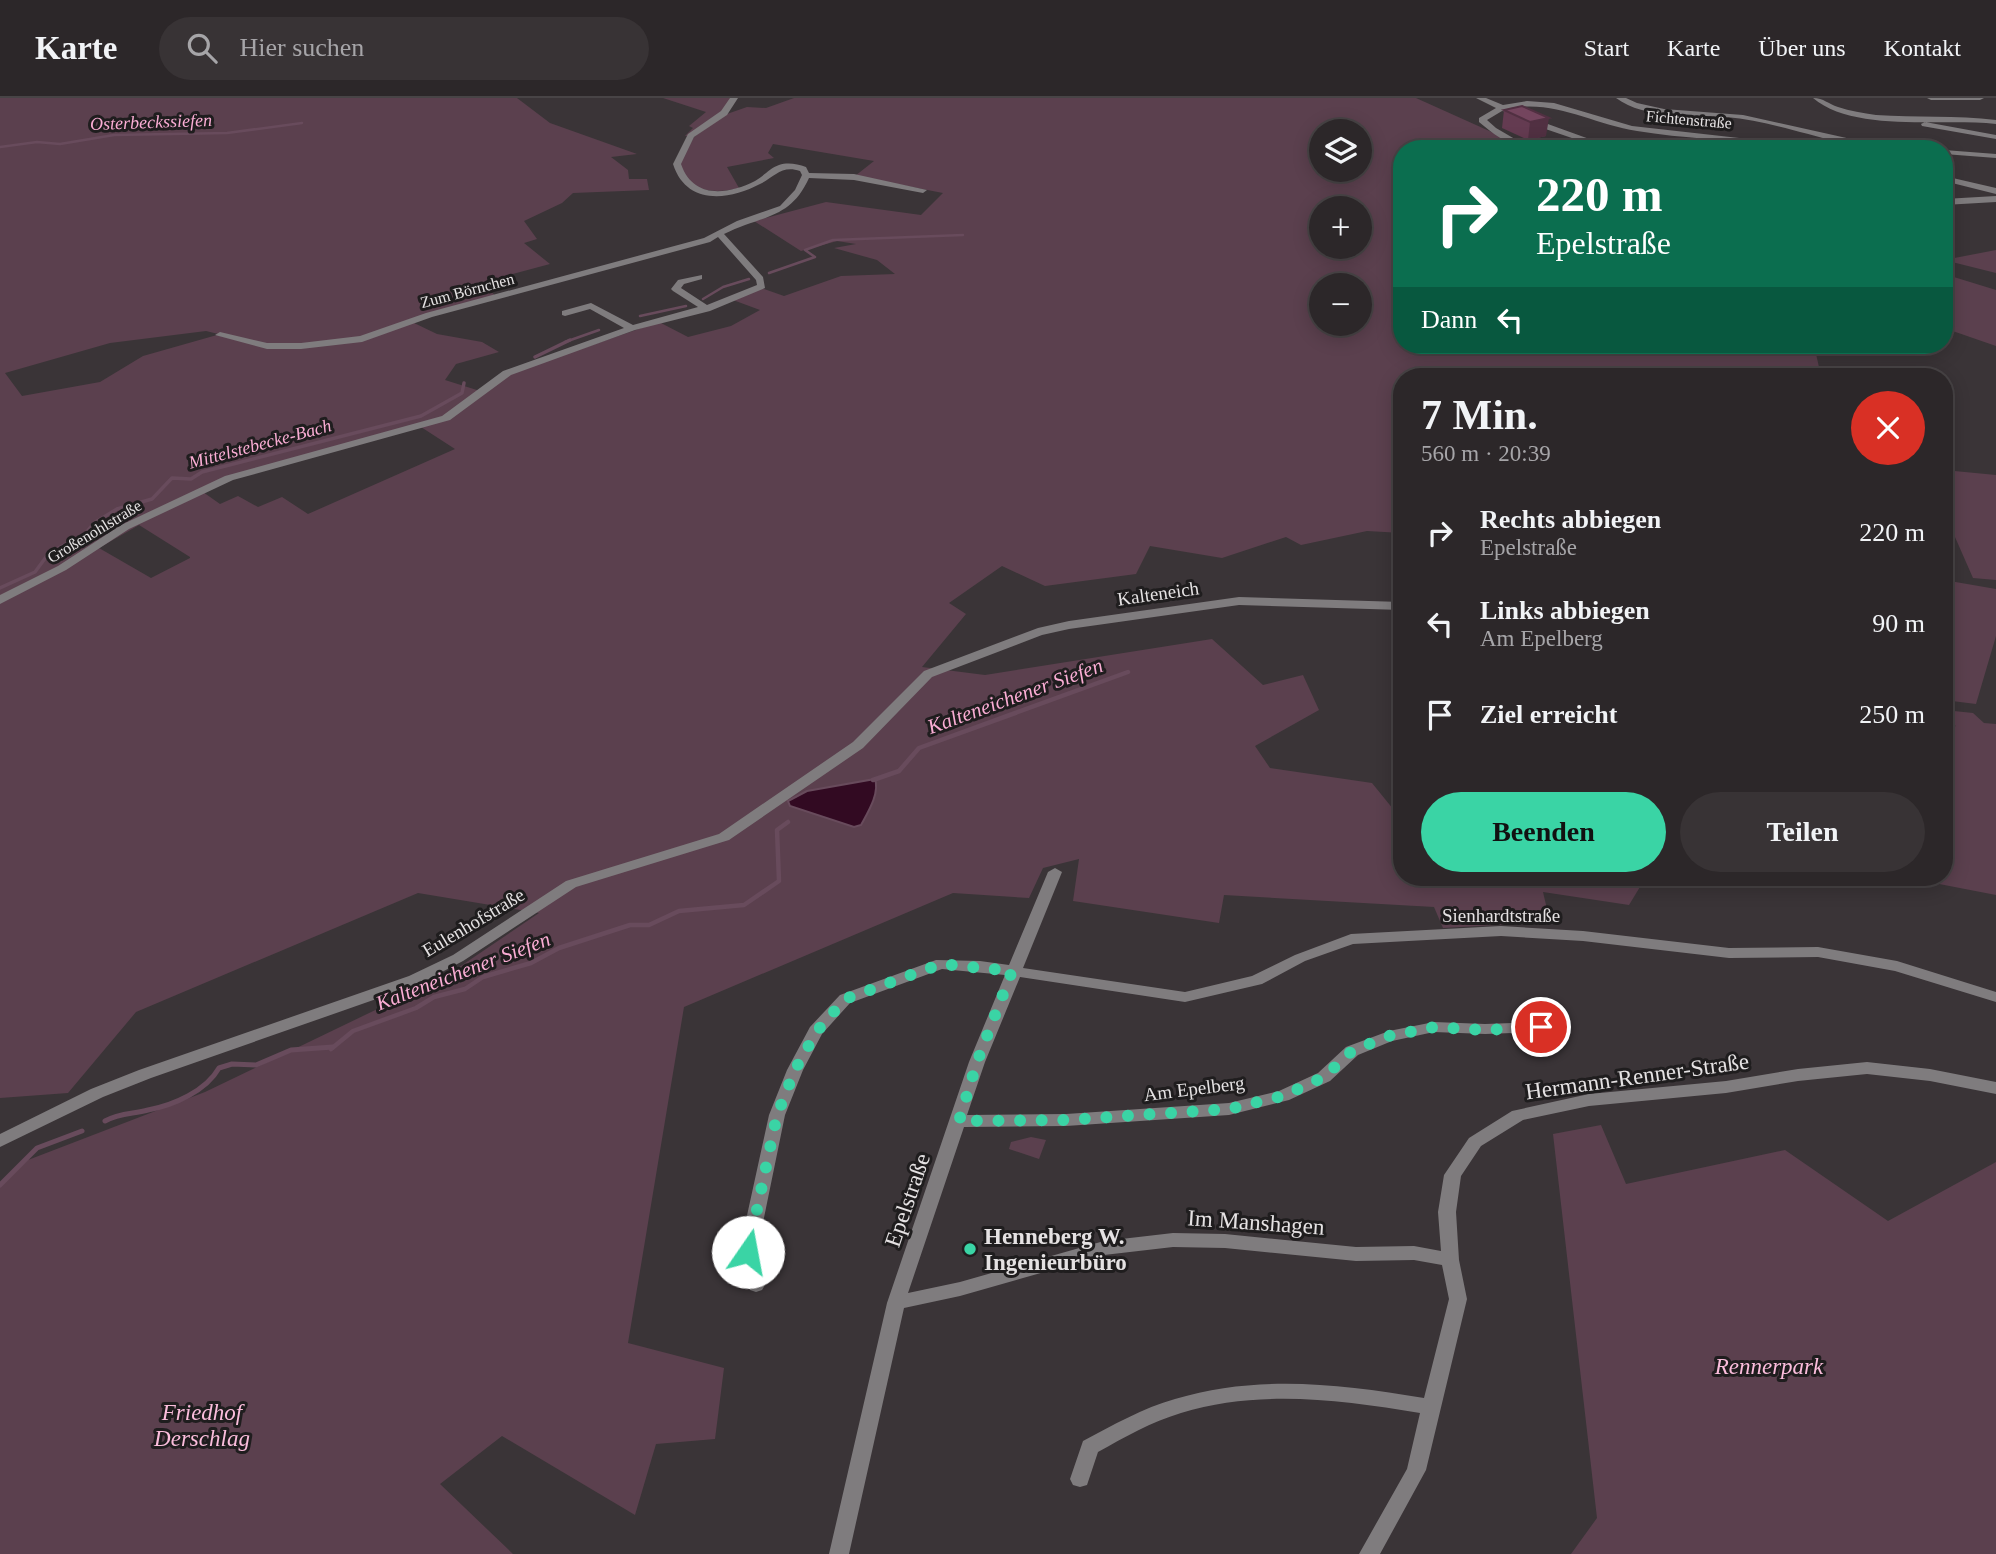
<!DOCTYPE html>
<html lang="de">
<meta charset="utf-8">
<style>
:root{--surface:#2c2729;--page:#383335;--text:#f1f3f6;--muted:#a6a5a8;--line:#484446;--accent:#3ad4a5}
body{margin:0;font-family:Georgia,serif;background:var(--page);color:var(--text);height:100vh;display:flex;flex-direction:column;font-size:26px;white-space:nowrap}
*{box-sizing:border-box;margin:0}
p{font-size:23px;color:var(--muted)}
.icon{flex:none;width:38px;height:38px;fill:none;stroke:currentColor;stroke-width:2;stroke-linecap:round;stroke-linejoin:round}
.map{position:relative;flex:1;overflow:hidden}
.drawer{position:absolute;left:1393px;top:270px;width:560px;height:518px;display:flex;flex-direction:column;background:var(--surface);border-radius:28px;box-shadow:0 4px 18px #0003,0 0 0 2px var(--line)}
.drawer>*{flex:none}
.guide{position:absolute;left:1393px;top:42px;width:560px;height:214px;border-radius:28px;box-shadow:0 4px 18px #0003,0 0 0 2px var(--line);background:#0b6e4f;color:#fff;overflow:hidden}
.buttons{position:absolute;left:1309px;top:21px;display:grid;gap:14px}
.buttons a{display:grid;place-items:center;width:63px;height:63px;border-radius:50%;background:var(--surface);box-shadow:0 4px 18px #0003,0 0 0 2px var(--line);font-size:35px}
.pin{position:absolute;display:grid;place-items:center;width:60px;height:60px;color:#fff;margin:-30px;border:4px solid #fff;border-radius:50%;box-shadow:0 2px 7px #0007}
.me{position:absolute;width:77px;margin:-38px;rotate:12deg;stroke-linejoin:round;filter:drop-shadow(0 0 5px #0008)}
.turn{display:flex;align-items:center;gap:24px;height:147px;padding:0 28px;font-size:32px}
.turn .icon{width:91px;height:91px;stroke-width:2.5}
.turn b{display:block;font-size:49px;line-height:60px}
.then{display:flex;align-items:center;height:66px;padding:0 28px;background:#0003;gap:14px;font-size:26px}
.round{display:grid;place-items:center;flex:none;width:74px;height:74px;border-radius:37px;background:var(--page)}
.headline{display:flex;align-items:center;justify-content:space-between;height:119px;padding:0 28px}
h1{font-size:42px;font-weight:600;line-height:52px}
.action{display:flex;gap:14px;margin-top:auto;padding:14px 28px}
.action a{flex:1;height:80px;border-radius:42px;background:var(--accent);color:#111;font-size:28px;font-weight:600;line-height:80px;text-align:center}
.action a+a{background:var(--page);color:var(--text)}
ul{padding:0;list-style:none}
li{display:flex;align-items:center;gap:21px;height:91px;padding:0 28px}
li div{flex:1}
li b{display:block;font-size:26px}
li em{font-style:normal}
header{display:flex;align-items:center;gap:42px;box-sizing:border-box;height:98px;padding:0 35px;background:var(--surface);border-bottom:2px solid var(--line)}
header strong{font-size:33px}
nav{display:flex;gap:38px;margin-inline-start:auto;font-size:24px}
.search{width:490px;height:63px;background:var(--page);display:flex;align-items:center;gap:18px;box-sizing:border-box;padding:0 24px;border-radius:38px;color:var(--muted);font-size:26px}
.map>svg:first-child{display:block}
.green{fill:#5b404e;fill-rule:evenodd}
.water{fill:#320a22;stroke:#684b5c;stroke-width:2}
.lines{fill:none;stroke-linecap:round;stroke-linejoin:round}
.stream-far3{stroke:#684b5c;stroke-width:2.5}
.stream-far2{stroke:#684b5c;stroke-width:3.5}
.stream-far1{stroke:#684b5c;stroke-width:4.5}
.stream{stroke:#684b5c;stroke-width:5}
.minor{fill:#7f7c7e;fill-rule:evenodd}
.wall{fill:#643b51}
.shaded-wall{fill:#513042}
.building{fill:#74455e;stroke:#513042;stroke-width:2}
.route{stroke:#3ad4a5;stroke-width:12;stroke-dasharray:0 21.6}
.poi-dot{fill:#3ad4a5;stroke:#1f1d1e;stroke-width:2.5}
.labels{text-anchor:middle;stroke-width:6;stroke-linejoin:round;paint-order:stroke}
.far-street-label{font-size:16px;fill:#e5e2e3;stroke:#1f1d1e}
.far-water-label{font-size:18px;font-style:italic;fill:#faadd4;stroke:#1f1d1e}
.street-label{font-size:19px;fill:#e5e2e3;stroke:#1f1d1e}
.water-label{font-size:21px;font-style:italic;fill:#faadd4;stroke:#1f1d1e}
.near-street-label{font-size:23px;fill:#e5e2e3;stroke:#1f1d1e}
.near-poi-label{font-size:23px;font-weight:bold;fill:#e5e2e3;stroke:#1f1d1e;text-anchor:start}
.near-park-label{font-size:23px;font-style:italic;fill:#fbbddc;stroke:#1f1d1e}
</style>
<header>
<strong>Karte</strong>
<div class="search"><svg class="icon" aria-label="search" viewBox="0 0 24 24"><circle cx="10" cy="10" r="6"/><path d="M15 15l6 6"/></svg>Hier suchen</div>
<nav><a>Start</a><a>Karte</a><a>Über uns</a><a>Kontakt</a></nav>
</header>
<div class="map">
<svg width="1996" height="1456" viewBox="0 0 1996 1456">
<rect width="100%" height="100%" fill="#3a3437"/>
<path class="green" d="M0,0H517L550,25L637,56L611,59L628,72L629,81H647L649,92L573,95L562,105L524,123L537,141L524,145L550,166L483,184L497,200L428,217L362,241L297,247L255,245L206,233L110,245L5,275L22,298L100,284L143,258L217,237L253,246L296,248L363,242L412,224L437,236L482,244L499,254L456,266L445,282L480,293L502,278L659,224L688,239L731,228L760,212L733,202L761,190L784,198L841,178L895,176L877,162L834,150L856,146L837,143L801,153L754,123L826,104L921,117L943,95L855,78L874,63L773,46L768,55L774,60L727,69L739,90C714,96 688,95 680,66L694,39L724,17L747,9L766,10L794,0H1416L1516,45L1474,51H1402V247H1814L1821,278H1402V435L1367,433L1301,447L1286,439L1222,460L1150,448L1136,476L1045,488L1002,468L949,505L966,516L922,569L985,577L1212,541L1263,587L1303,577L1319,612L1255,648L1270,670L1372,685L1402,722V779H1646L1629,807L1543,794L1550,824L1443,830L1434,809L1224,797L1219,825L1073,803L1079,761L1043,770L1029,800L953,795L684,909L628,1245L724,1270L715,1341L656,1346L635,1417L502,1338L440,1386L513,1456H0V1088L28,1062L205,994L446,878L539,815L418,795L136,914L68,995L0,1000ZM1321,33H1360V72H1321ZM1321,110H1360V149H1321ZM1321,187H1360V226H1321ZM421,329L455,351L308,416L282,399L258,409L238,398L220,406L203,394L231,381ZM139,427L190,459V460L151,480L99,450Z
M663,0H732L727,9L689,38H685L693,30L689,28L706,14Z
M1996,152V175L1944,162Z
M1944,176L1996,192V248L1944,230Z
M1944,372L1996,377V482L1973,480L1944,414Z
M1944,482L1996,491V538L1976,606L1944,602Z
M1944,612L1973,615L1984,625L1996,626V797L1903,779H1944V632L1956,628L1944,622Z
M1601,1027L1626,1086L1785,1052L1888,1123L1996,1064V1456H1571L1597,1420L1553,1036Z
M1031,1039L1046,1042L1039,1061L1009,1051L1011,1044Z"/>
<path class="water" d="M875,681C880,695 868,714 861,727L854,729L790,708L788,703L807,693Z"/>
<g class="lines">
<path class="stream-far3" d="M0,49L37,44L60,46L114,37L227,35L302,25
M769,175L815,159L805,152L833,142L963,137
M703,201L723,189L749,181
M640,218L686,208
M565,244L599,232"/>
<path class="stream-far2" d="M535,259L570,242
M0,490L35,474L49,455L85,436L94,425L117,411L152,401L172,380L191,381L202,374L421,318L462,295L464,285"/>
<path class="stream-far1" d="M873,682L899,673L919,650L1128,574
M331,951L353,933L416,910L434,899L465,891L483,879L531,865L559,850L630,827H649L679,813L744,807L779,783L777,732L788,724"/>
<path class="stream" d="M105,1023C119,1015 133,1016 148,1012C174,1007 206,993 219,970L232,966L256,967L291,952L333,949
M0,1087L37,1050L82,1033"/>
<path class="minor" d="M730,0H738L727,17L694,39L681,66C693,101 727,97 755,83C764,78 770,70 779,67C788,64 797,66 806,69L809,75L854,76L927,92L923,95L854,82L809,80C790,122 762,117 724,136L763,179L765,190L710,213L635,232L511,277L450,322L233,382L129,431L66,472L0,506V497L58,468L121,427L225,378L442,318L503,273L624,230L590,211L565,218L562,217V213L591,205L633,227L698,209L673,193L671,191L678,182L702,177V181L684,186L681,190L707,207L757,187L756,182L718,139L710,144L432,219L362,244L301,251H267L215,237L220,234L267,245H301L360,238L426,215L704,140L737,123L780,108L795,92L802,77L800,73C781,67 775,79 760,86C728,103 686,107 673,66L688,36L721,13Z
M1476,0H1486L1503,7L1527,3L1554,5L1632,28L1748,41L1791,51H1776C1730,40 1683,41 1637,33C1593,26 1556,2 1511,10L1510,14L1502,13L1487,22L1496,30L1532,51C1513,51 1493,36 1479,24V20L1496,10Z
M1616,0H1626L1637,5L1664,11L1743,17L1896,51C1838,51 1784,24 1726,19C1691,16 1646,22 1616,0Z
M1813,0C1824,0 1828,6 1838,9C1850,13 1863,15 1876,17C1916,20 1956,17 1996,22V26C1944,20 1854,35 1813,0Z
M1927,0H1984L1980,2H1931Z
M1528,21H1534L1617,51H1604L1528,25Z
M1925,24L1996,37V41L1922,28L1921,26Z
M1944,52L1996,56V60L1944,56Z
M1944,78L1996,90V96L1944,83Z
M1996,98V104L1944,107V101Z
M1239,499L1402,504V512L1239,507L1069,531L1042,537L932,579L863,650L729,742L576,789L463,863L419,886L151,980L103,999L0,1049V1036L91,991L139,972L409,878L453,857L566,783L719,736L853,644L924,573L1038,530L1069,523Z
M1055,770L1062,774L1023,870L1185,894L1252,878L1295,857L1351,836L1501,828L1583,833L1729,850L1818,849L1897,863L1996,894V904L1895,873L1818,859L1729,860L1583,843L1501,838L1353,846L1305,863L1262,886L1185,904L1020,879L985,964L967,1017L1066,1016L1229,1005L1279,993L1318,975L1346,949L1389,933L1434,924L1485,926L1541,924L1547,925L1549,929L1547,933L1541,934L1485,936L1434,934L1392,943L1358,957L1330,983L1289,1002L1229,1017L1066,1028L964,1029L908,1195L960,1184L1104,1143L1173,1135L1225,1136L1356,1149L1414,1148L1441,1153L1438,1114L1444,1077L1469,1040L1512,1013L1589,996L1726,983L1798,971L1867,964L1930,971L1996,984V996L1930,983L1867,976L1798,983L1726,995L1589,1008L1523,1022L1481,1048L1461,1078L1456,1114L1459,1162L1467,1201L1426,1372L1380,1456H1359L1407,1371L1420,1315C1340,1302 1260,1291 1181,1315C1151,1324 1125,1339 1098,1354L1087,1387L1080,1389L1073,1387L1070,1381L1083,1343C1113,1327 1143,1310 1175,1301C1258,1276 1340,1286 1424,1300L1449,1201L1442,1167L1414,1162L1356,1163L1225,1150L1173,1149L1104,1157L960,1198L904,1210L849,1456H829L887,1205L969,964L1005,877L942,871L850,905L822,936L803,972L785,1017L757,1154L765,1187L762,1192L756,1194L750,1192L747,1187L739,1154L769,1017L787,972L810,929L840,897L936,862L980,863L1009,867L1048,774Z"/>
</g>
<path class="wall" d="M1522,8L1546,38L1528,42L1502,30L1504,12Z"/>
<path class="shaded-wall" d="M1549,20L1546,38L1528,42L1530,24Z"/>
<path class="building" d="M1522,8L1549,20L1530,24L1504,12Z"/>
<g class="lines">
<path class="route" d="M748,1154L777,1017L795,972L817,933L845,901L941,866L1012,873L977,964L959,1023L1066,1022L1229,1011L1283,998L1304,988L1324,979L1352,953L1389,938L1434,929L1485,932L1541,929"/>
</g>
<circle class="poi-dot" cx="970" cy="1151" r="7"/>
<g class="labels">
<g class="far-street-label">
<text transform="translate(1689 21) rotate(5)" y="6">Fichtenstraße</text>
<text transform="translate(467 192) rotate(-15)" y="6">Zum Börnchen</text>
<text transform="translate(94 433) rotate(-31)" y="6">Großenohlstraße</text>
</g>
<g class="far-water-label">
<text transform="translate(151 24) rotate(-2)" y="6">Osterbeckssiefen</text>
<text transform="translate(260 346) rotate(-15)" y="6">Mittelstebecke-Bach</text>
</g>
<g class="street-label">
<text transform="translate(1158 495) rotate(-8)" y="7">Kalteneich</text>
<text x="1501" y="824">Sienhardtstraße</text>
<text transform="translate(473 824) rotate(-31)" y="7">Eulenhofstraße</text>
<text transform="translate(1194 990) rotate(-7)" y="7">Am Epelberg</text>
</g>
<g class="water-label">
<text transform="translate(1015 598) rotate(-20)" y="7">Kalteneichener Siefen</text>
<text transform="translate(463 873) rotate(-21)" y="7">Kalteneichener Siefen</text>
</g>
<g class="near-street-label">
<text transform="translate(1637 978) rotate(-8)" y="8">Hermann-Renner-Straße</text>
<text transform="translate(907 1102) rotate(-71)" y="8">Epelstraße</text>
<text transform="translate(1256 1124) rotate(4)" y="8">Im Manshagen</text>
</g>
<g class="near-poi-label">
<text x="984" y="1146">Henneberg W.<tspan x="984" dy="26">Ingenieurbüro</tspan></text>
</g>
<g class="near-park-label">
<text x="1769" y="1276">Rennerpark</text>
<text x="202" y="1322">Friedhof<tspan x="202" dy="26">Derschlag</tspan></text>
</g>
</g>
</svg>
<div class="buttons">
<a><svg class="icon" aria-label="layers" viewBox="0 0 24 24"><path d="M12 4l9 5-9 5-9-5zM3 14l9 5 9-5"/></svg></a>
<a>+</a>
<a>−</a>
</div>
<div class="pin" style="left:1541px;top:929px;background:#d93025"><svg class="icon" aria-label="arrive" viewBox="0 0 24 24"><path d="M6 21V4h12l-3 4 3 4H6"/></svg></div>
<svg class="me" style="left:748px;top:1154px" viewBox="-20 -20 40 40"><circle r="19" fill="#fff"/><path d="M0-13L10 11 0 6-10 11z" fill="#3ad4a5"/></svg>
<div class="guide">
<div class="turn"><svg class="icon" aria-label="right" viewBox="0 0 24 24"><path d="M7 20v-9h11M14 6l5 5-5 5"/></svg><div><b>220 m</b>Epelstraße</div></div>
<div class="then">Dann<svg class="icon" aria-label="left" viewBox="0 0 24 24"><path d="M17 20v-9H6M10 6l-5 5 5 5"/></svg></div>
</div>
<section class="drawer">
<div class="headline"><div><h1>7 Min.</h1><p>560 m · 20:39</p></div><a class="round" style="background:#d93025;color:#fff"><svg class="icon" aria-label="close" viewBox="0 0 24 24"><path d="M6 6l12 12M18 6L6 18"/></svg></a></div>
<ul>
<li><svg class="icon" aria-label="right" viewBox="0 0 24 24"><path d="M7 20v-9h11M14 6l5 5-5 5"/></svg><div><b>Rechts abbiegen</b><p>Epelstraße</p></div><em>220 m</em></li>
<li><svg class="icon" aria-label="left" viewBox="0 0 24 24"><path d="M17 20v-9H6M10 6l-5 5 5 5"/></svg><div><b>Links abbiegen</b><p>Am Epelberg</p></div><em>90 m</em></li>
<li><svg class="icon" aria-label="arrive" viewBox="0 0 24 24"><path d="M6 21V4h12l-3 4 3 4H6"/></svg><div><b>Ziel erreicht</b></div><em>250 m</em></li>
</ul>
<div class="action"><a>Beenden</a><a>Teilen</a></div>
</section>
</div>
